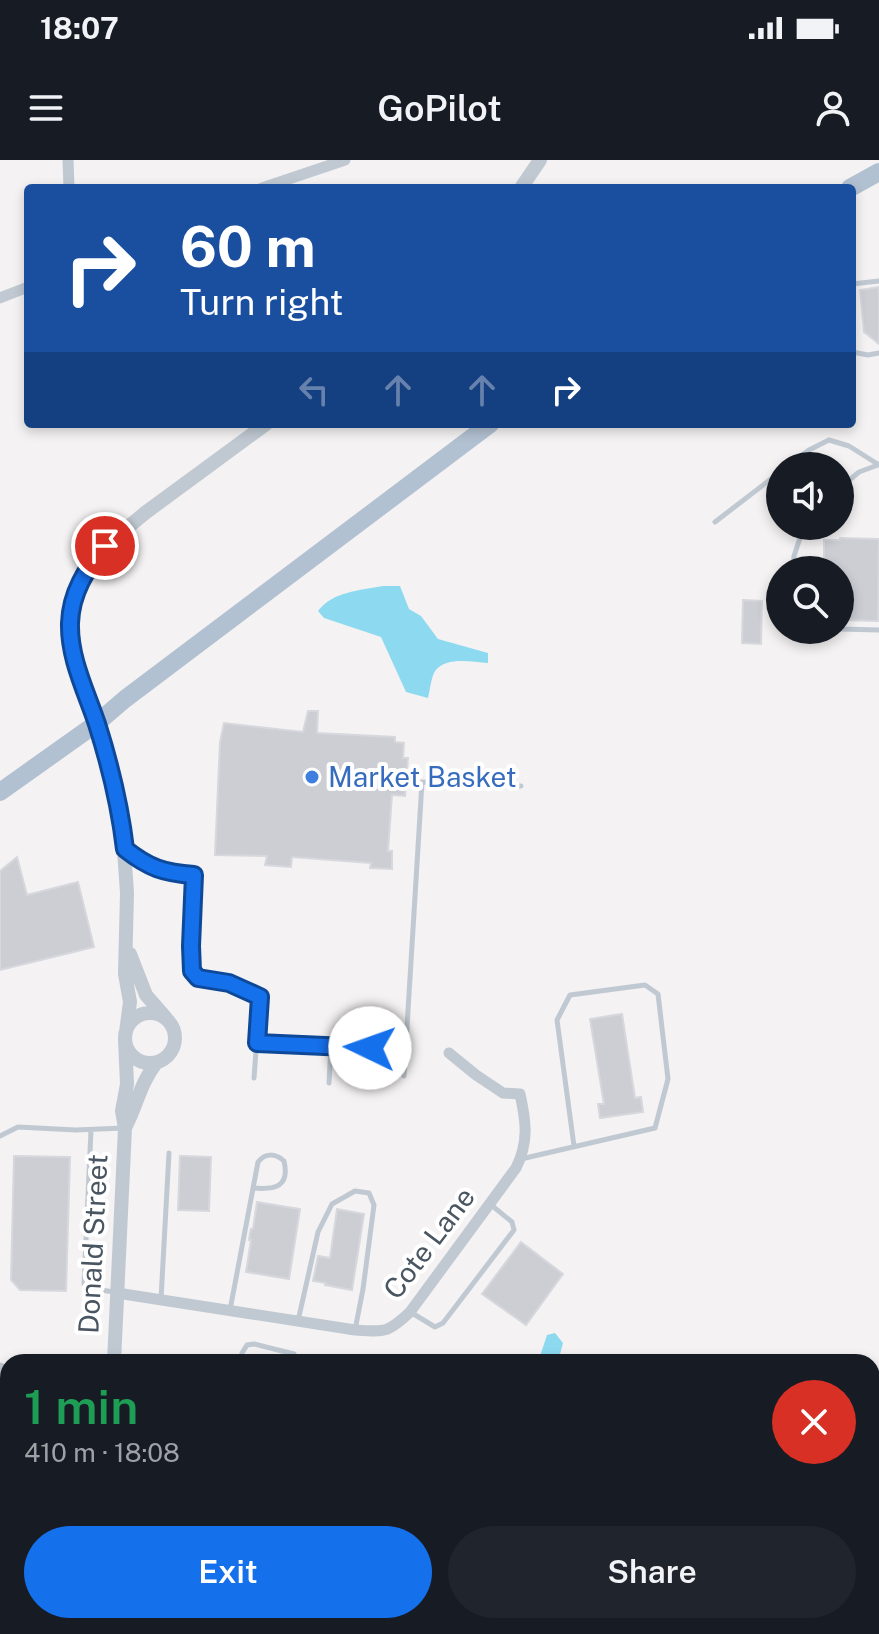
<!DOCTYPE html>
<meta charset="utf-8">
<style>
:root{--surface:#171b24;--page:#20242c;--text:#f1f3f6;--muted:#9ea1a6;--accent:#1570ec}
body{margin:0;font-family:"Public Sans",sans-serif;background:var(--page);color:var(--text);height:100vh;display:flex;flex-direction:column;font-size:30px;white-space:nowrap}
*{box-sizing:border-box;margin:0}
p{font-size:26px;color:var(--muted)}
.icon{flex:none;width:44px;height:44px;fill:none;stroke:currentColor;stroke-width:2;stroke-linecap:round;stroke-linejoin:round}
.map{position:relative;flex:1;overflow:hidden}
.side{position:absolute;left:0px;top:1194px;width:880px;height:280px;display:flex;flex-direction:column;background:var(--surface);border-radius:24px 24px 0 0;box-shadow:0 4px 12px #0003}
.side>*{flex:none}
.guide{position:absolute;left:24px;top:24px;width:832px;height:244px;border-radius:8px;box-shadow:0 4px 12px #0003;background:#1a4fa0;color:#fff;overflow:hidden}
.controls{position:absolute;left:766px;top:292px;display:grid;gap:16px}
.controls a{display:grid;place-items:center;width:88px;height:88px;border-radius:50%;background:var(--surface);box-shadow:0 4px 12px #0003;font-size:40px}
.pin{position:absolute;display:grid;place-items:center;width:68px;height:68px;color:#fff;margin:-34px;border:4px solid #fff;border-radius:50%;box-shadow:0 2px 8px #0007}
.me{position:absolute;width:88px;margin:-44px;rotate:273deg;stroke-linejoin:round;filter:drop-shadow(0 0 6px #0008)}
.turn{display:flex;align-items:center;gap:28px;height:168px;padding:0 24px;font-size:36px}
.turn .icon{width:104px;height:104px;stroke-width:2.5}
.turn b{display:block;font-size:56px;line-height:68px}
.lanes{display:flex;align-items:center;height:76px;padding:0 24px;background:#0003;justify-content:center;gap:40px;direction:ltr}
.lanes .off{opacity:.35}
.round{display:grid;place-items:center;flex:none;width:84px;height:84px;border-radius:42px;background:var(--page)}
.head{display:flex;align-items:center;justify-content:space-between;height:136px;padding:0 24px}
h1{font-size:48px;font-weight:600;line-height:60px;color:#1e9e55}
.cta{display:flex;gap:16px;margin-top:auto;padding:16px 24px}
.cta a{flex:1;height:92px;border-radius:48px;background:var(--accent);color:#fff;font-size:32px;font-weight:600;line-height:92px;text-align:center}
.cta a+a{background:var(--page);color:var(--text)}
.status{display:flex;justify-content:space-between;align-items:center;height:56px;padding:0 40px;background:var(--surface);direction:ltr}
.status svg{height:22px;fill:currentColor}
header{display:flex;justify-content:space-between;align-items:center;height:104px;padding:0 24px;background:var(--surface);font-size:36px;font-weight:600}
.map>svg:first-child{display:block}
.water{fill:#8ddaf0}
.building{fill:#ccced4;stroke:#d6d8dd;stroke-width:2}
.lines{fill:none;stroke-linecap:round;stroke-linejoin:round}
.service{stroke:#c0c9d2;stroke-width:5}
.minor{stroke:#c0c9d2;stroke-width:11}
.tertiary{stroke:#c0c9d2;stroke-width:14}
.primary{stroke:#b2c1d1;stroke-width:18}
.route-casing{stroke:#0e4999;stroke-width:20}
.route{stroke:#1570ec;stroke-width:14}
.shop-dot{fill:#3f7fe0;stroke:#fff;stroke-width:3}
.labels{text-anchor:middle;stroke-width:8;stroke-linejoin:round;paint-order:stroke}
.shop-label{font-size:28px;fill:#366cbe;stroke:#fff;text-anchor:start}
.street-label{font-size:28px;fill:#495561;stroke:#fff}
</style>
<div class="status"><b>18:07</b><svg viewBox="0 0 49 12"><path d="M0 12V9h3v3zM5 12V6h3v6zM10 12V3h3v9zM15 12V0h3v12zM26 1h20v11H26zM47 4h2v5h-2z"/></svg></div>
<header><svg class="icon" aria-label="menu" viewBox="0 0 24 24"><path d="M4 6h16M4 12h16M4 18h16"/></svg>GoPilot<svg class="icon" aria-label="person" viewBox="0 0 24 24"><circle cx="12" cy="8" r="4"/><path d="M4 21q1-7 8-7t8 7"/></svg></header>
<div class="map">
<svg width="879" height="1474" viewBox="0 0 879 1474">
<rect width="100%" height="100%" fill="#f4f2f2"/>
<path class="water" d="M383,426H400L409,449L421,456L438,479L488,493V503C471,502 447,496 435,511C431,518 430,530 428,538L406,532L381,477L324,458L318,451C332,432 360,430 383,426Z
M555,1173L563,1183L558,1202H538L547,1175Z"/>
<path class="building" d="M879,127V184L864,172L860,130Z
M840,378L879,379L878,461L840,460V410H825L824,402V380H840Z
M743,440L762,441L761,484L742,483Z
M308,551H318L317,573L395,577V582L404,583L403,598H408L405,636L392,635L388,691H392V709L370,708L371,703L292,697L291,707L265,705L267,696L215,695L220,582L224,563L303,572Z
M17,697L27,735L78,722L94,787L0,810V711Z
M622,854L635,938L641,937L643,952L600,958L598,944H604L590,859Z
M14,996L70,997L66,1131L20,1130L11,1120Z
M180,996L211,997L209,1051L178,1050Z
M257,1042L300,1049L289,1119L246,1112L251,1080H249L250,1073L251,1069H253Z
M337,1049L364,1054L352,1130L325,1125L326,1123L313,1121L318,1096L330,1098Z
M521,1082L563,1114L526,1165L482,1134Z"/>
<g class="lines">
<path class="service" d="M852,124L879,121
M852,192L868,195L879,193
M788,306L809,290L829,280L849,286L879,305
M840,328L859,312L878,305
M715,362L780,312
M793,410L794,396L804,366
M840,469L879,470
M129,692C149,708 168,713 194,715L191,786L192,811L198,818L229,823L260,837L254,918
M257,883L406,890
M404,916L422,622L521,626
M329,923L331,886
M91,970L84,1124L88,1128L114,1132
M0,976L18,967L76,970L124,968
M521,999L655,968L668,919L658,834L645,825L570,835L557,860L574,986
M161,1139L169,993
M230,1150L258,1002C265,993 275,993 284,1001C290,1027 275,1030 253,1028
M412,1153L435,1167L443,1163L514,1070L512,1062L490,1044
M298,1161L318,1072L332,1044L355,1031L369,1033L374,1045L363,1129L355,1170
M241,1202L242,1193L247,1185L254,1184L294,1194"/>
<path class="minor" d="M68,0L69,28
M262,28L345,0
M0,138L28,127
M117,1133L355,1170C385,1172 388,1173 410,1152L516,1008C529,982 526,961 520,934L503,933L476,915L449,893
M0,1208L8,1214
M0,1377L8,1380
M609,1466L622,1474"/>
<path class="tertiary" d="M521,28L540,0
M130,794L146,835L166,858
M125 878a25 25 0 1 1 50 0a25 25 0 1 1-50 0Z
M126,872L130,842L125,814L127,733L122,661L106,593L74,499L71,483L70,462L72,445L77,430L89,406L105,386L145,353L266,264
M125,968C137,945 140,924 156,903
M114,1202L125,968L122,951L127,924L125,880
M101,1474V1466"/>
<path class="primary" d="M850,28L879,12
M0,632L97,563L125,539L490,264"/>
</g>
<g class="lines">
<g class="route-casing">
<path id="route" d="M105,386C86,409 71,433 70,463C69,498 86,531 97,564C110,605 120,646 125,689C149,708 164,713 194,715L191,786L192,811L198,818L229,823L260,837L257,883L370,888"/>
</g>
<use href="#route" class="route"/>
</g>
<circle class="shop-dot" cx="312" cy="617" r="8"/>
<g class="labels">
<g class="shop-label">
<text x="328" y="627">Market Basket</text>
</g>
<g class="street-label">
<text transform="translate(429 1083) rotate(-53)" y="10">Cote Lane</text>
<text transform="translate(93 1084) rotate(-87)" y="10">Donald Street</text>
</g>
</g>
</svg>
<div class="controls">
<a><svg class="icon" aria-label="sound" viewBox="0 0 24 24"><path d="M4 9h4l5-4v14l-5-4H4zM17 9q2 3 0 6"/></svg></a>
<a><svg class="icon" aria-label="search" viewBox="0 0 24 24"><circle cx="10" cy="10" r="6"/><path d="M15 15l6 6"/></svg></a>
</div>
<div class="pin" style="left:105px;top:386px;background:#d93025"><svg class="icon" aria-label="arrive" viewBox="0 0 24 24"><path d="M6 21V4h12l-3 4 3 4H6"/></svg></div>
<svg class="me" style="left:370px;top:888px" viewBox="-20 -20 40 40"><circle r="19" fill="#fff"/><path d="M0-13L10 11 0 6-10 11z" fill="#1570ec"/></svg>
<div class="guide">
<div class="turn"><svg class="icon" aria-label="right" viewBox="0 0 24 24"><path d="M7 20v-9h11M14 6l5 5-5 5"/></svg><div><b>60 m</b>Turn right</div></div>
<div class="lanes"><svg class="icon off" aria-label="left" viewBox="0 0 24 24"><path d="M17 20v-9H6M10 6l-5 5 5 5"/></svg><svg class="icon off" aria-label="ahead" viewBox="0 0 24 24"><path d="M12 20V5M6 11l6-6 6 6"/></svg><svg class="icon off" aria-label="ahead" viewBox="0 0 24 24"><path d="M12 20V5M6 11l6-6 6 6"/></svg><svg class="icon" aria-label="right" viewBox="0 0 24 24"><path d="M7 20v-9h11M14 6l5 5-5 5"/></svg></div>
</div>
<section class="side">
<div class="head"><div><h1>1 min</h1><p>410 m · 18:08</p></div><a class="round" style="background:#d93025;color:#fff"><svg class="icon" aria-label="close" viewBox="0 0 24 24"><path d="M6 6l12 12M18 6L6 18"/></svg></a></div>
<div class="cta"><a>Exit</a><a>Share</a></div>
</section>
</div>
